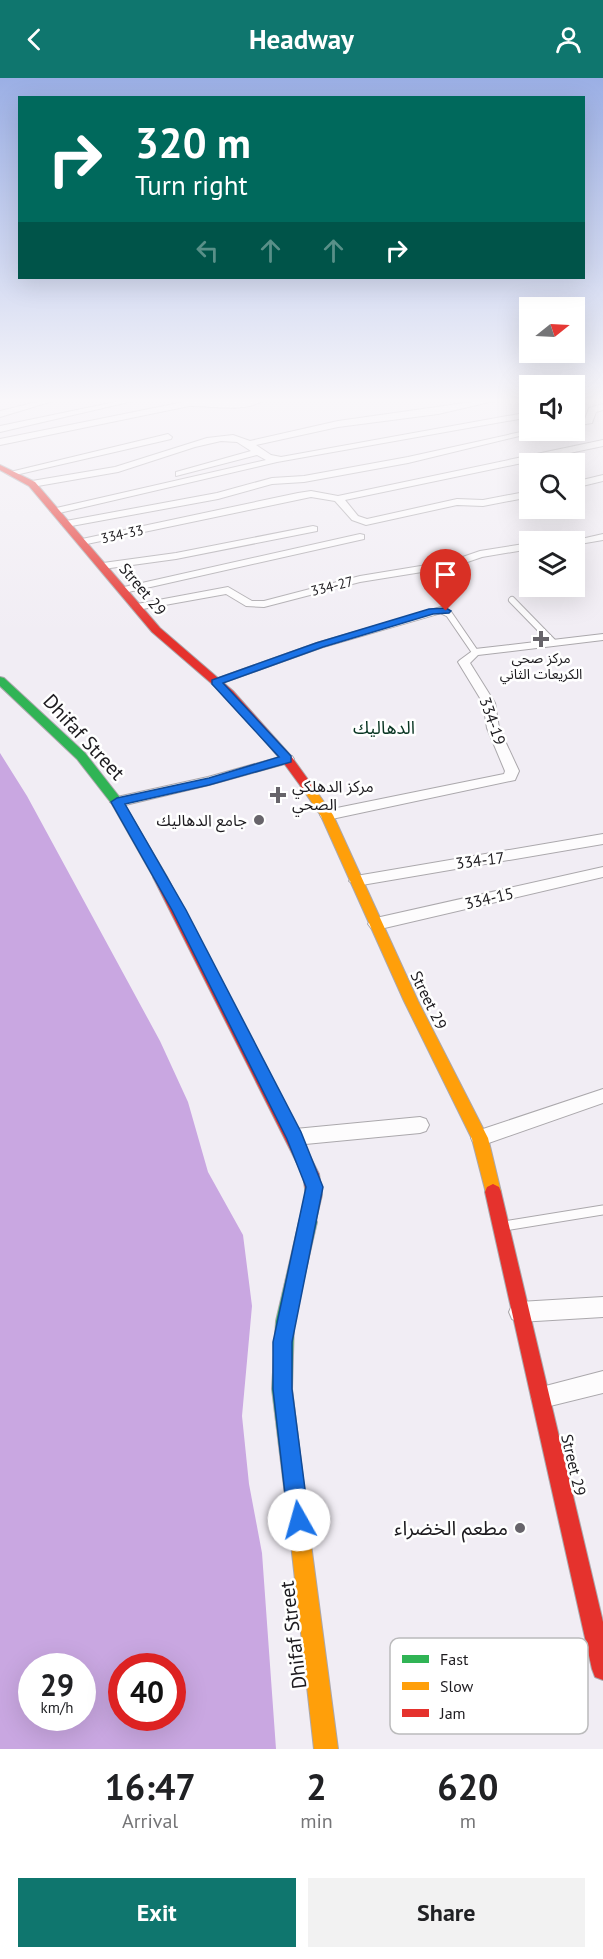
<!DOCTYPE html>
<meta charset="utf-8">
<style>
:root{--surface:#fff;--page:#f2f2f2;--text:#202124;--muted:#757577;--accent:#0f766e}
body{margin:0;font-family:"PT Sans","Noto Sans Arabic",sans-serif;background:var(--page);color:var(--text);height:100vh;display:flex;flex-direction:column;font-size:22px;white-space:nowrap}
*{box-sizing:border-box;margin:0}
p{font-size:20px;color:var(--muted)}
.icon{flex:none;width:33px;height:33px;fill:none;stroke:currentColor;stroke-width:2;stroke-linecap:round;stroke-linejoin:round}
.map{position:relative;height:1671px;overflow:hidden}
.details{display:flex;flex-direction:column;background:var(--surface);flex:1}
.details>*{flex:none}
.top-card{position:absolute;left:18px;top:18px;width:567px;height:183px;border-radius:0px;box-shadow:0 6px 24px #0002;background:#00695c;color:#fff;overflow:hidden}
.needle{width:39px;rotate:72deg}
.fabs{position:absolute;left:519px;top:219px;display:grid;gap:12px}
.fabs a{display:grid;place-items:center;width:66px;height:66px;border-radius:0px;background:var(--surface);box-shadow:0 6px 24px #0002;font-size:30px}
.speed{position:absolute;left:18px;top:1575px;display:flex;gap:12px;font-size:30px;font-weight:700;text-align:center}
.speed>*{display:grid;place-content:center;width:78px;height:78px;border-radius:50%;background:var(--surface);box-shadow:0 6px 24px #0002;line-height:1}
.speed small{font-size:15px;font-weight:400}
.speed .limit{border:9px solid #d22;background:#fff;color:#111}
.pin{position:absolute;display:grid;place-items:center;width:51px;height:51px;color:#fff;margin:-62px -26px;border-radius:50% 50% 50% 0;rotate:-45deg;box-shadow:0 0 6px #0007}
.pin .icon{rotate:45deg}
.me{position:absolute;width:66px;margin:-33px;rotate:353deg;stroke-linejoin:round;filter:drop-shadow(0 0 4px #0008)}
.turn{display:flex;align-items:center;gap:21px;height:126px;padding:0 18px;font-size:27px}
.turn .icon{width:78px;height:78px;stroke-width:2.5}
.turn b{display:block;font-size:42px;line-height:51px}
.lanes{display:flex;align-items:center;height:57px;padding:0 18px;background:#0003;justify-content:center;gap:30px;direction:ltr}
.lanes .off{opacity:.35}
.eta{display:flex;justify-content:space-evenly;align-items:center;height:102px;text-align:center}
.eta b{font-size:36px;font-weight:600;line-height:42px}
.cta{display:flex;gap:12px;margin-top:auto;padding:12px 18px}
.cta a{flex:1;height:69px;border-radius:0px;background:var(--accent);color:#fff;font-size:24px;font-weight:600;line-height:69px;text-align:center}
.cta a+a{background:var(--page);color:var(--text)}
header{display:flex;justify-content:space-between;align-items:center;height:78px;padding:0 18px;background:var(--accent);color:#fff;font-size:27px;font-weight:600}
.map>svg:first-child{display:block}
.water{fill:#c9a7e1;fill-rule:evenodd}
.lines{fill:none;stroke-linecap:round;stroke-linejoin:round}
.lane-far1-casing{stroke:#aba8ac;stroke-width:8}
.lane-casing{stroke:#aba8ac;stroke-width:11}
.street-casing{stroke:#aba8ac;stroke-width:2}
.fast-casing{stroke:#aba8ac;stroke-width:2}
.slow-casing{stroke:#aba8ac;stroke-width:2}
.jam-casing{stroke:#aba8ac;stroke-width:2}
.lane-far1{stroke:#fdfcfd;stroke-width:6}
.lane{stroke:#fdfcfd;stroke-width:9}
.street{fill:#fdfcfd;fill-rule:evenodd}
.fast{fill:#30b455;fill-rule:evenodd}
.slow{fill:#ff9f0a;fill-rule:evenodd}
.jam{fill:#e5322d;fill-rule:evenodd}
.route{fill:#1a73e8;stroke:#114b97;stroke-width:1.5}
.poi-dot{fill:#67646a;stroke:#fff;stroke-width:2}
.labels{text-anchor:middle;stroke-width:5;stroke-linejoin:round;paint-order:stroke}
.far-street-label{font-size:14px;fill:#1d1b1f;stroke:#fff}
.far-poi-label{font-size:14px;fill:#1d1b1f;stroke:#fff}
.street-label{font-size:16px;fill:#1d1b1f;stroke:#fff}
.poi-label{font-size:16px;fill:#1d1b1f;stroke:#fff;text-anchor:start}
.neighbourhood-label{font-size:18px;fill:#083522;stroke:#fff}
.near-street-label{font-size:20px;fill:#1d1b1f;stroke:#fff}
.near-poi-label{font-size:20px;fill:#1d1b1f;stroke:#fff;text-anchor:end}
.key{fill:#fff;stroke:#bbbbbc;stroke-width:1.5}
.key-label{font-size:16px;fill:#1d1b1f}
</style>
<header><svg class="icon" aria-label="back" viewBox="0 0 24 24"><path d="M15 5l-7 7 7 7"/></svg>Headway<svg class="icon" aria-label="person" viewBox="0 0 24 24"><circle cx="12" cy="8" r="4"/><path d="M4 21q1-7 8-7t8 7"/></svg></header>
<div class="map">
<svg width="603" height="1671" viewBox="0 0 603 1671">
<rect width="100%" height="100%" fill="#f1edf4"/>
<path class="water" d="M0,675L27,718L160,963L188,1024L208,1094L243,1157L252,1228L242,1338L249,1406L262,1475L276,1671H0ZM32,1588H82V1640H32ZM122,1588H172V1640H122Z"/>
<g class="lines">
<g class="lane-far1-casing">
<path id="lane-far1" d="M512,522L553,564
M216,604L320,567L441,532L449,536L475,574"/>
</g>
<g class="lane-casing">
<path id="lane" d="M504,1148L603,1132"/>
</g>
<g class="street-casing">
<path id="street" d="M41,323H53L0,339V333Z
M120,323H133L0,354V348Z
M189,323H262C243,335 211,327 189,328L0,367V361Z
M479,323H494L438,336L338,349L256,367L271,377L281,379L530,334V339L277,384L55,436L50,433L52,431L266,382L257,377L176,398V394L251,373L237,364L221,363L195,369L118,394L32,409L27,406L32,403L115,389L207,360L233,357L250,363L338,343Z
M603,326V332L596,334L592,345L574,348V342L585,341L589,330Z
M530,352H544L408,385L304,404L272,406L218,421L66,449L61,446L66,443L217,415L272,400L304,398L408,379Z
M168,356L172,359L171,361L11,398L6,395Z
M603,362V368L345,422L358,438L367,441L457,421L483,422L530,413V419L483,428L457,427L366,447L352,442L335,423L311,419L82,467L77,464L82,461L298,415L311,413L338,418Z
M603,397V403L574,410V404Z
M313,448L317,449V453L176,481L103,491L98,488L103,485L176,475Z
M360,456L364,457V461L124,515L119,512L124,509Z
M603,456V462L574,467V464H568Z
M530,465V471L482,479L453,489L360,504L264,529L246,528L226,516L137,532L131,529L137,526L228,509L252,523H264L360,498L451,483L480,473Z
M603,556V562L478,577L470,585L495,625L499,650L519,693L515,702L327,742L322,740L320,737L327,732L504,696L505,693L487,650L483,625L458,584L460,582L475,571Z
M287,677L292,678L294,681L292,684L209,707L117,729L110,724L117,719L208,699Z
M603,756V766L356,808L349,803L356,798Z
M603,789V799L376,852L371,850L368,846L371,842L376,840Z
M603,1011V1025L480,1068L474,1066L471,1060L474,1054Z
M420,1039L426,1041L429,1047L426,1053L420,1055L295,1067L289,1065L286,1059L289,1053L295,1051Z
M603,1219V1239L519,1244L512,1241L509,1234L512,1227L519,1224Z
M603,1293V1315L542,1330L534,1327L531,1319L534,1311Z"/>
</g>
<g class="fast-casing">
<path id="fast" d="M0,599L4,600L85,675L121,721L167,799L165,802H155L112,726L77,681L0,608Z
M308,1136L314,1138L317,1144L294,1243L292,1311L311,1466L308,1473L301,1476L294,1473L291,1466L272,1311L276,1243L299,1144L302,1138Z"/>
</g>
<g class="slow-casing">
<path id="slow" d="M306,703L310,704L333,737L418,923L488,1060L501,1114L499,1119L493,1122L487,1119L472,1061L404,923L321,738L300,707Z
M301,1456L308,1459L311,1466L338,1671H314L291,1466L294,1459Z"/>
</g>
<g class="jam-casing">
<path id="jam" d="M0,387L35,404L160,550L233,613L291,678L312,707L310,710H302L283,684L225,617L152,554L29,408L0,392Z
M160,794L167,799L319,1096L322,1117L314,1150L308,1152L302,1150L299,1144L306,1117L303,1097L153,799Z
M493,1106L499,1109L501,1114L603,1544V1602L595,1599L592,1591L485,1114L487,1109Z"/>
</g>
<use href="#lane-far1" class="lane-far1"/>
<use href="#lane" class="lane"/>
<use href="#street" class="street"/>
<use href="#fast" class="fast"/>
<use href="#slow" class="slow"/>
<use href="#jam" class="jam"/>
</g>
<linearGradient id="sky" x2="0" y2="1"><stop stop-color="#9bafe5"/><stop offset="0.58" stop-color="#f9f7fa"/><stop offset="1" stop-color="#f9f7fa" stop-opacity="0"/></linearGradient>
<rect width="603" height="556" fill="url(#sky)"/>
<path class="route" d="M446,530L451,533L449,535L433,536L323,569L223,605L291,678V684L209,707L125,726L186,832L301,1054L323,1109L292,1264V1311L309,1442L306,1450L299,1453L291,1450L288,1442L273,1311V1264L306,1109L287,1061L172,832L111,724L117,720L209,700L279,679L212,606V602L316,565L429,531Z"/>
<g class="poi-dot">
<path d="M538 552h6v6h6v6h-6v6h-6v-6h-6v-6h6z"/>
<path d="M275 708h6v6h6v6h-6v6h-6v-6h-6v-6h6z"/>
<circle cx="259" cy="742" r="6"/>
<circle cx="520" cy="1450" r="6"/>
</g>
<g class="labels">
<g class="far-street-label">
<text transform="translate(122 456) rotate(-12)" y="5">334-33</text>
<text transform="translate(332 508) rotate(-14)" y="5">334-27</text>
</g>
<g class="far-poi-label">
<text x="541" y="585">مركز صحي<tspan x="541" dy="16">الكريعات الثاني</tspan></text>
</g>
<g class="street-label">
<text transform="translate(143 511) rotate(50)" y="6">Street 29</text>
<text transform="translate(493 643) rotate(71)" y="6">334-19</text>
<text transform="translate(480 782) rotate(-7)" y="6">334-17</text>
<text transform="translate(489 820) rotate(-13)" y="6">334-15</text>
<text transform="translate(429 922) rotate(64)" y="6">Street 29</text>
<text transform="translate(574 1387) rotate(77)" y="6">Street 29</text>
</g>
<g class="poi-label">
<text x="292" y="714">مركز الدهلكي<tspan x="292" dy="18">الصحي</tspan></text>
<text x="247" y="748" text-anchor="end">جامع الدهاليك</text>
</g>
<g class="neighbourhood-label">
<text x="384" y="656">الدهاليك</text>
</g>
<g class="near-street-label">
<text transform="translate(84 659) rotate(47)" y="7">Dhifaf Street</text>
<text transform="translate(293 1557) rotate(-97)" y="7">Dhifaf Street</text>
</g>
<g class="near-poi-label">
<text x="508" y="1457">مطعم الخضراء</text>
</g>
</g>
<rect x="390" y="1560" width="198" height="96" rx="9" class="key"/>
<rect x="402" y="1577" width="27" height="8" fill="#30b455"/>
<rect x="402" y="1604" width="27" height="8" fill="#ff9f0a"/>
<rect x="402" y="1631" width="27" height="8" fill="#e5322d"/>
<g class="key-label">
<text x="440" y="1587">Fast</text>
<text x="440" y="1614">Slow</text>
<text x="440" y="1641">Jam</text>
</g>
</svg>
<div class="fabs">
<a><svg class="needle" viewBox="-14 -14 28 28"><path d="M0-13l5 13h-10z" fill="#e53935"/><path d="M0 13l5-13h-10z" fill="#757577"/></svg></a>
<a><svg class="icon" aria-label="sound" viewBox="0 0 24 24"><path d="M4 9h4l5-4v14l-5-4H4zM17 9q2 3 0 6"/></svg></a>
<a><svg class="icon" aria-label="search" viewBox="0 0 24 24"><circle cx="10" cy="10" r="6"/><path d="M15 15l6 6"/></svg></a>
<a><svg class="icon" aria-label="layers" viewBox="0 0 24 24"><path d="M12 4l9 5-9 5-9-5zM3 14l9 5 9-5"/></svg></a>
</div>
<div class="speed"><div>29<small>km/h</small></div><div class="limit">40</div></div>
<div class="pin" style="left:446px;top:533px;background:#d93025"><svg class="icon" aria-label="arrive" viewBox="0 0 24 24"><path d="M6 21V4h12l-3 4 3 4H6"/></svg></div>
<svg class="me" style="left:299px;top:1442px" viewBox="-20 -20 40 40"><circle r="19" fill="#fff"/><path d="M0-13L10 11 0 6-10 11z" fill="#1a73e8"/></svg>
<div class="top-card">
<div class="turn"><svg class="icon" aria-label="right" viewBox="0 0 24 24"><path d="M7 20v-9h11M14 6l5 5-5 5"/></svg><div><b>320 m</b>Turn right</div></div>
<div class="lanes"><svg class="icon off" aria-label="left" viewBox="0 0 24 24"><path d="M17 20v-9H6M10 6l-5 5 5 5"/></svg><svg class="icon off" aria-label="ahead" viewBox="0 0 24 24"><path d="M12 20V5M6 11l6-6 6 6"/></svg><svg class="icon off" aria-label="ahead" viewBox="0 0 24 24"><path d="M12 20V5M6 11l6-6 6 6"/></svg><svg class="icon" aria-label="right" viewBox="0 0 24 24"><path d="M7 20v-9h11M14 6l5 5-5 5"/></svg></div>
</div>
</div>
<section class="details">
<div class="eta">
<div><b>16:47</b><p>Arrival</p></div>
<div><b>2</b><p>min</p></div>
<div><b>620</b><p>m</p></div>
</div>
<div class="cta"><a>Exit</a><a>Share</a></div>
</section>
